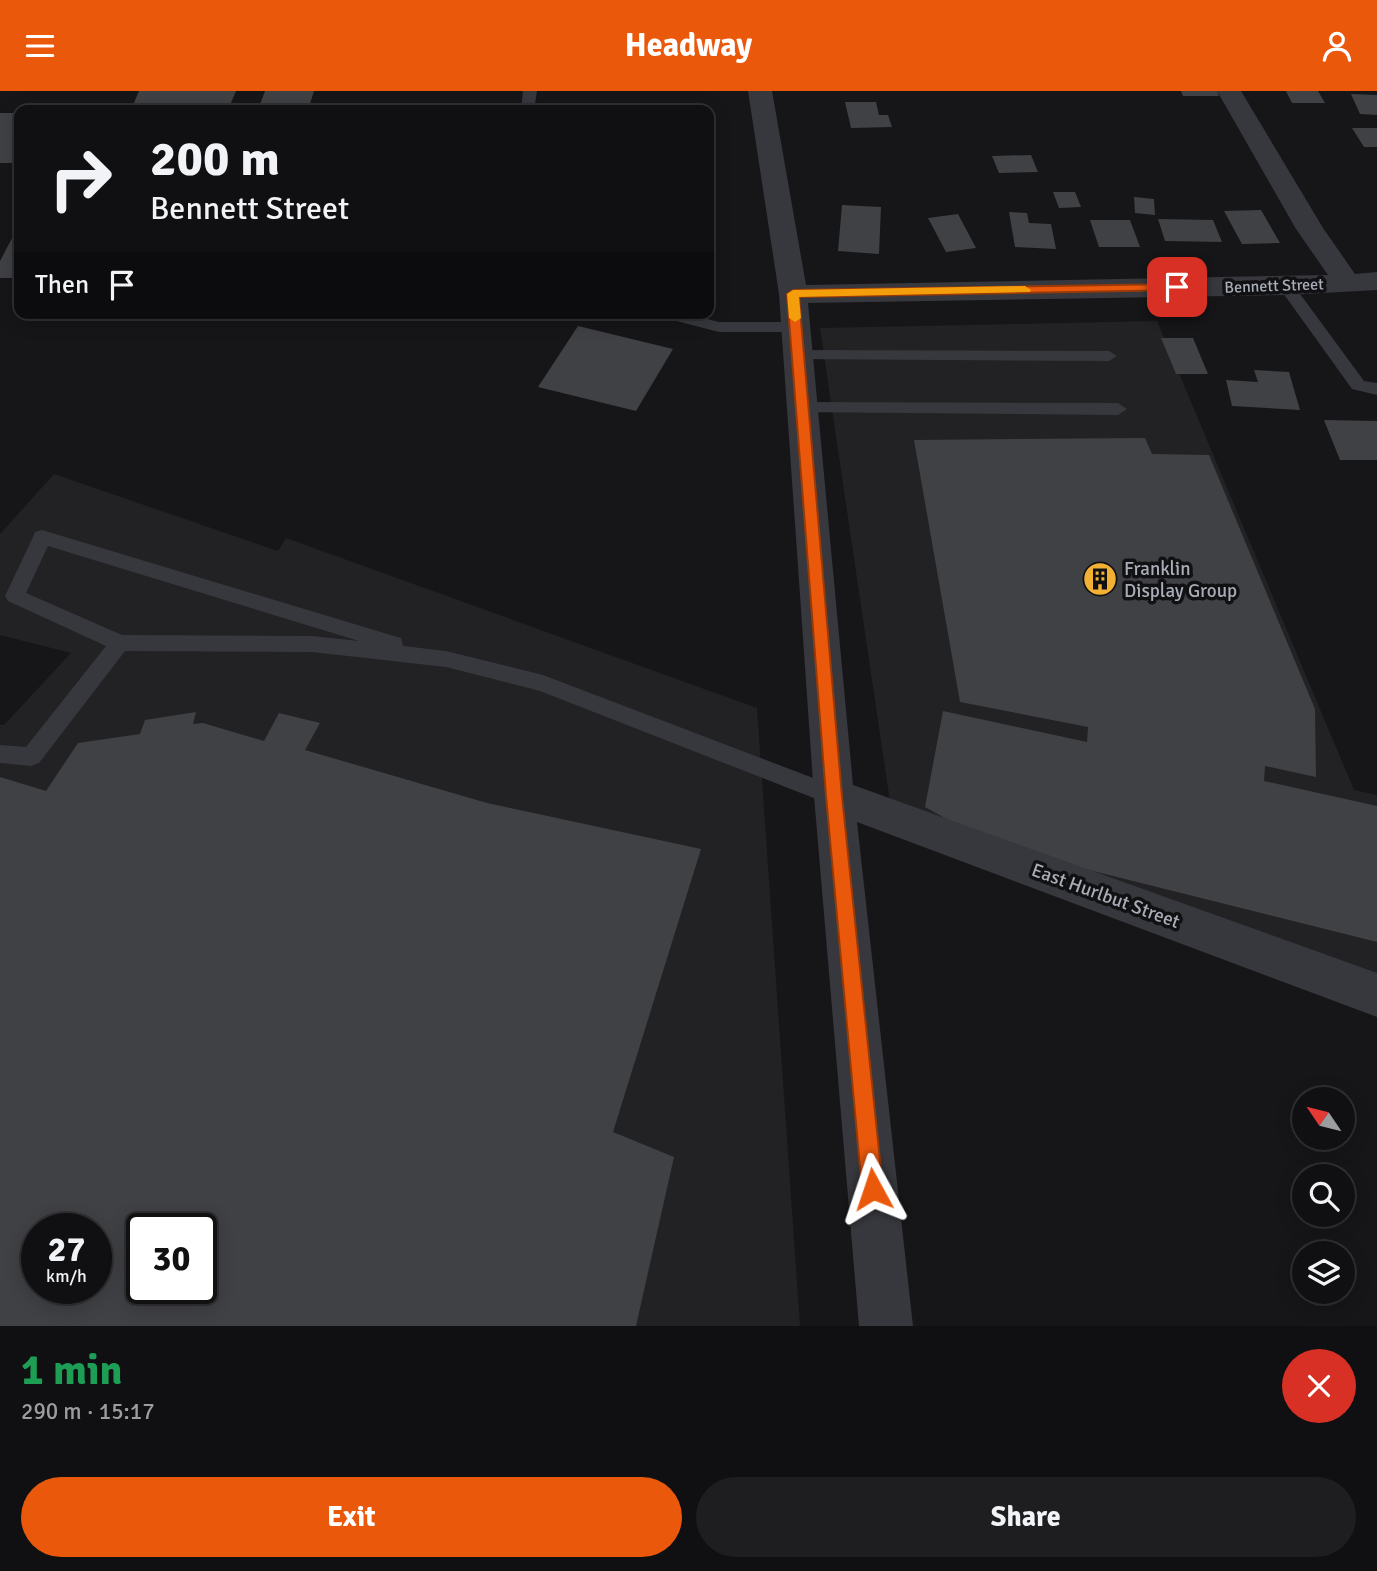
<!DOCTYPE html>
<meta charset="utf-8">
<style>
:root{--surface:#101012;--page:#1e1e20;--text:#f1f3f6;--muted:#9c9d9f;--line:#303032;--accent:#ea580c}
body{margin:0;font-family:Signika,sans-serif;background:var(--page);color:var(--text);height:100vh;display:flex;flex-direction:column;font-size:26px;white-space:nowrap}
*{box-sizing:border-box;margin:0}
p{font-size:23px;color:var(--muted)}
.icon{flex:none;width:38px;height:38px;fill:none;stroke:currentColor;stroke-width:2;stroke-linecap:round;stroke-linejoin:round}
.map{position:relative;height:1235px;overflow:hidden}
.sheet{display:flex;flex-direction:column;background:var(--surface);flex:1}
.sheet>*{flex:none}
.top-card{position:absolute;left:14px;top:14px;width:700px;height:214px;border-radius:14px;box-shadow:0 4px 18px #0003,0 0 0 2px var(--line);background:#101012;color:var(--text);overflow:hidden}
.needle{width:46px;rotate:305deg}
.controls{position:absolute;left:1292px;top:996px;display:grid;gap:14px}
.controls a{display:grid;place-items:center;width:63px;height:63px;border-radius:50%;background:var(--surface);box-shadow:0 4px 18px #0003,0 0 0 2px var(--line);font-size:35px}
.speed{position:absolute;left:21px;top:1122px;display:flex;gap:14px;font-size:35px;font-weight:700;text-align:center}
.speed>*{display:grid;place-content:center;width:91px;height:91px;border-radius:50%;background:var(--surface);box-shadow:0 4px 18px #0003,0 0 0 2px var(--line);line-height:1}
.speed small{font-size:18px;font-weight:400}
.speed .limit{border:4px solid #111;border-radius:10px;background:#fff;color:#111}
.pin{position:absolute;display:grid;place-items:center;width:60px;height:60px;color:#fff;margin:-30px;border-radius:14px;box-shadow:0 4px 10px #0006}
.me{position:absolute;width:77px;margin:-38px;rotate:355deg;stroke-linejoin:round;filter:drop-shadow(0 0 5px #0008)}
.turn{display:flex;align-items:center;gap:24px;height:147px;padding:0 21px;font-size:32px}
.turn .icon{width:91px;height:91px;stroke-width:2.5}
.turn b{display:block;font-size:49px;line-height:60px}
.then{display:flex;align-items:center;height:66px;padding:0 21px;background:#0003;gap:14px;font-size:26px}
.round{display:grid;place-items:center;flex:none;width:74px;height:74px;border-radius:37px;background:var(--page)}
.summary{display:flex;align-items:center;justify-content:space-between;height:119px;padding:0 21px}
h1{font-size:42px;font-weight:700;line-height:52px;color:#1e9e55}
.primary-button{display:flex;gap:14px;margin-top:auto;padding:14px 21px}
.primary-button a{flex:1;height:80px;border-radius:42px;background:var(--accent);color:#fff;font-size:28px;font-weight:700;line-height:80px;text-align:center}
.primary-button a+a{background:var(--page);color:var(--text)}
header{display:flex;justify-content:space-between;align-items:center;height:91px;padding:0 21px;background:var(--accent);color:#fff;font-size:32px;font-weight:700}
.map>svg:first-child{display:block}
.built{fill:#222225;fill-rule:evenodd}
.building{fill:#404145;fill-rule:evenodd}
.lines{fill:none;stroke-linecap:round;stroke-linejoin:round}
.lane{fill:#37383d;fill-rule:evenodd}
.street{fill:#37383d;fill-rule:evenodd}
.route{fill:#ea580c;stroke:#983908;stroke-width:2}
.slow{fill:#f59e0b}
.labels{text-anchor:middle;stroke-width:7;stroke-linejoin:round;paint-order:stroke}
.far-street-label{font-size:16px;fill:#a8adb8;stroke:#111113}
.poi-label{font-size:19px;fill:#a8adb8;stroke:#111113;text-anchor:start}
.street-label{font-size:19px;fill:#a8adb8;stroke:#111113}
</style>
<header><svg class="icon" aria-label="menu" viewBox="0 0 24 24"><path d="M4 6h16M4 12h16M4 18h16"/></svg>Headway<svg class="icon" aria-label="person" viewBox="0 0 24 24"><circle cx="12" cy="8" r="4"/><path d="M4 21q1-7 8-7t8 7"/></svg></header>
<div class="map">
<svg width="1377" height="1235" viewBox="0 0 1377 1235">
<rect width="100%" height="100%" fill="#161618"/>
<path class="built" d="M1157,230L1354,699L1377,704V896L890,711L820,237Z
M54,383L278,460L286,447L757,617L800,1235H0V634H4L71,562L0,544V443ZM37,1138H96V1197H37ZM142,1138H201V1197H142Z"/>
<path class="building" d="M139,0H236L228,19H131Z
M265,0H314L308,19H258Z
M1181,0H1217L1219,5H1183Z
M1286,0H1318L1325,12H1292Z
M1351,3L1377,4V24L1360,23Z
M845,11H876L879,24H888L892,36L851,37Z
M0,22H19V72H0Z
M1352,37H1377V56H1364Z
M1031,64L1038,81L999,82L992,65Z
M1053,101H1075L1081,116L1059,117Z
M1134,106L1154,108L1155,124L1135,122Z
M842,114L881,116L879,163L838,160Z
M1261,119L1280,152L1242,153L1224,120Z
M1009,121L1027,122L1029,132L1051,133L1056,158L1015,156Z
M958,123L976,157L946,161L928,127Z
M1158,128L1213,129L1222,151L1165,150Z
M1090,129H1130L1140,156H1099Z
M19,134V187H0V170Z
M578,235L673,258L636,320L538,296Z
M1161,247H1193L1208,283H1176Z
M1254,279L1289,281L1300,319L1232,315L1226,289L1258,291Z
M1324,329L1377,330V369H1340Z
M1145,347L1152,363L1209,364L1315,618L1316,686L1265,675L1264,690L1377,715V851L1033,765L970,741L925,716L943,620L1087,651L1088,636L960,611L914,349Z
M196,621L193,633L203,632L264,650L279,622L320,632L305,659L487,712L701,758L613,1041L674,1066L636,1235H0V686L46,700L78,652L140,643L145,629ZM37,1138H96V1197H37ZM142,1138H201V1197H142Z"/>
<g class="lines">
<path class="lane" d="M523,0H537L534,19H521Z
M1286,190L1292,192L1364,290L1377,292V304L1352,298L1278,195Z
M655,222H684L719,231H795L803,236L795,241H719L657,225Z
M797,259L1109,260L1117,265L1109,270L791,268L789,264Z
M802,311L1118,312L1127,318L1118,324L796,321L793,317L796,313Z
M42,439L394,545L401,547L403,555L446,560L543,584L842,698L845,705L842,712L834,715L540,600L446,576L312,561L125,560L39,672L31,675L0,672V654L26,656L106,555L8,510L5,505L33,446L35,441ZM48,455L359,550L312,545L122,544L26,502Z"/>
<path class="street" d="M748,0H772L806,194L1328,184L1296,138L1217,0H1241L1323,137L1355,183L1377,181V199L1286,204L808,212L853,694L1377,882V926L857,731L913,1235H859L814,705L779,203Z"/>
</g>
<path class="route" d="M1177,193L1181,194V199L799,206L842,705L883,1098L880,1105L873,1108L865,1105L862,1098L826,705L787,203L793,199Z"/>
<path class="slow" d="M1025,195L1031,199L1030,201L799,206L801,227L795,231L789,227L787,203L793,199Z"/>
<defs>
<g id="building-disc" transform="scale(1.75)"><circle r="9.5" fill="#f2b134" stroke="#111113"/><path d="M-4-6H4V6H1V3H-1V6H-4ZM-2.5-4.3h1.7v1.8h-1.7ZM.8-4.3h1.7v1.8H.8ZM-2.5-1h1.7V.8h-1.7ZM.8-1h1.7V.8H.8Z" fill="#111"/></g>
</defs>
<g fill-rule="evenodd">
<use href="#building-disc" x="1100" y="488"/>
</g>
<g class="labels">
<g class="far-street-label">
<text transform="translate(1274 194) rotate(-2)" y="6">Bennett Street</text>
</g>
<g class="poi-label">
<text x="1124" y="484">Franklin<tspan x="1124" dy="22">Display Group</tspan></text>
</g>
<g class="street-label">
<text transform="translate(1106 804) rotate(20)" y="7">East Hurlbut Street</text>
</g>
</g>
</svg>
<div class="controls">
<a><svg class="needle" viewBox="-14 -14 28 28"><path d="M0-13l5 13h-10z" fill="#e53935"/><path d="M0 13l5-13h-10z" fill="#9c9d9f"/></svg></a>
<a><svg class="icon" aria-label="search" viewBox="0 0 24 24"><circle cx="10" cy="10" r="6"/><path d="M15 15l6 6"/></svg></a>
<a><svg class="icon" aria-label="layers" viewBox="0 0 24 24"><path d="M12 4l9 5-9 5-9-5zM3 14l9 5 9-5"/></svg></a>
</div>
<div class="speed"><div>27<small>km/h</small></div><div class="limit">30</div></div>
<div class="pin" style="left:1177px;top:196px;background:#d93025"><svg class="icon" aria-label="arrive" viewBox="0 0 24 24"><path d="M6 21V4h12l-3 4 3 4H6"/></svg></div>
<svg class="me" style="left:873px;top:1098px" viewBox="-20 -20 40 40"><path d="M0-17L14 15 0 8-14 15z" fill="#ea580c" stroke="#fff" stroke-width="4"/></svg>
<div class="top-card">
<div class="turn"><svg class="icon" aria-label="right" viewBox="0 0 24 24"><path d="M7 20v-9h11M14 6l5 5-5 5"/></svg><div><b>200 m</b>Bennett Street</div></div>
<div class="then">Then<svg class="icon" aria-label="arrive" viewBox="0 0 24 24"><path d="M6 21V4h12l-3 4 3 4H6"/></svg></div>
</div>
</div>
<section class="sheet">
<div class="summary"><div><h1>1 min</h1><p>290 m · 15:17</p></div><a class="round" style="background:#d93025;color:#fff"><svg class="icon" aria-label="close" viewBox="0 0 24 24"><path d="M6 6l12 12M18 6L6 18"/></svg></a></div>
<div class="primary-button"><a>Exit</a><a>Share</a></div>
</section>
